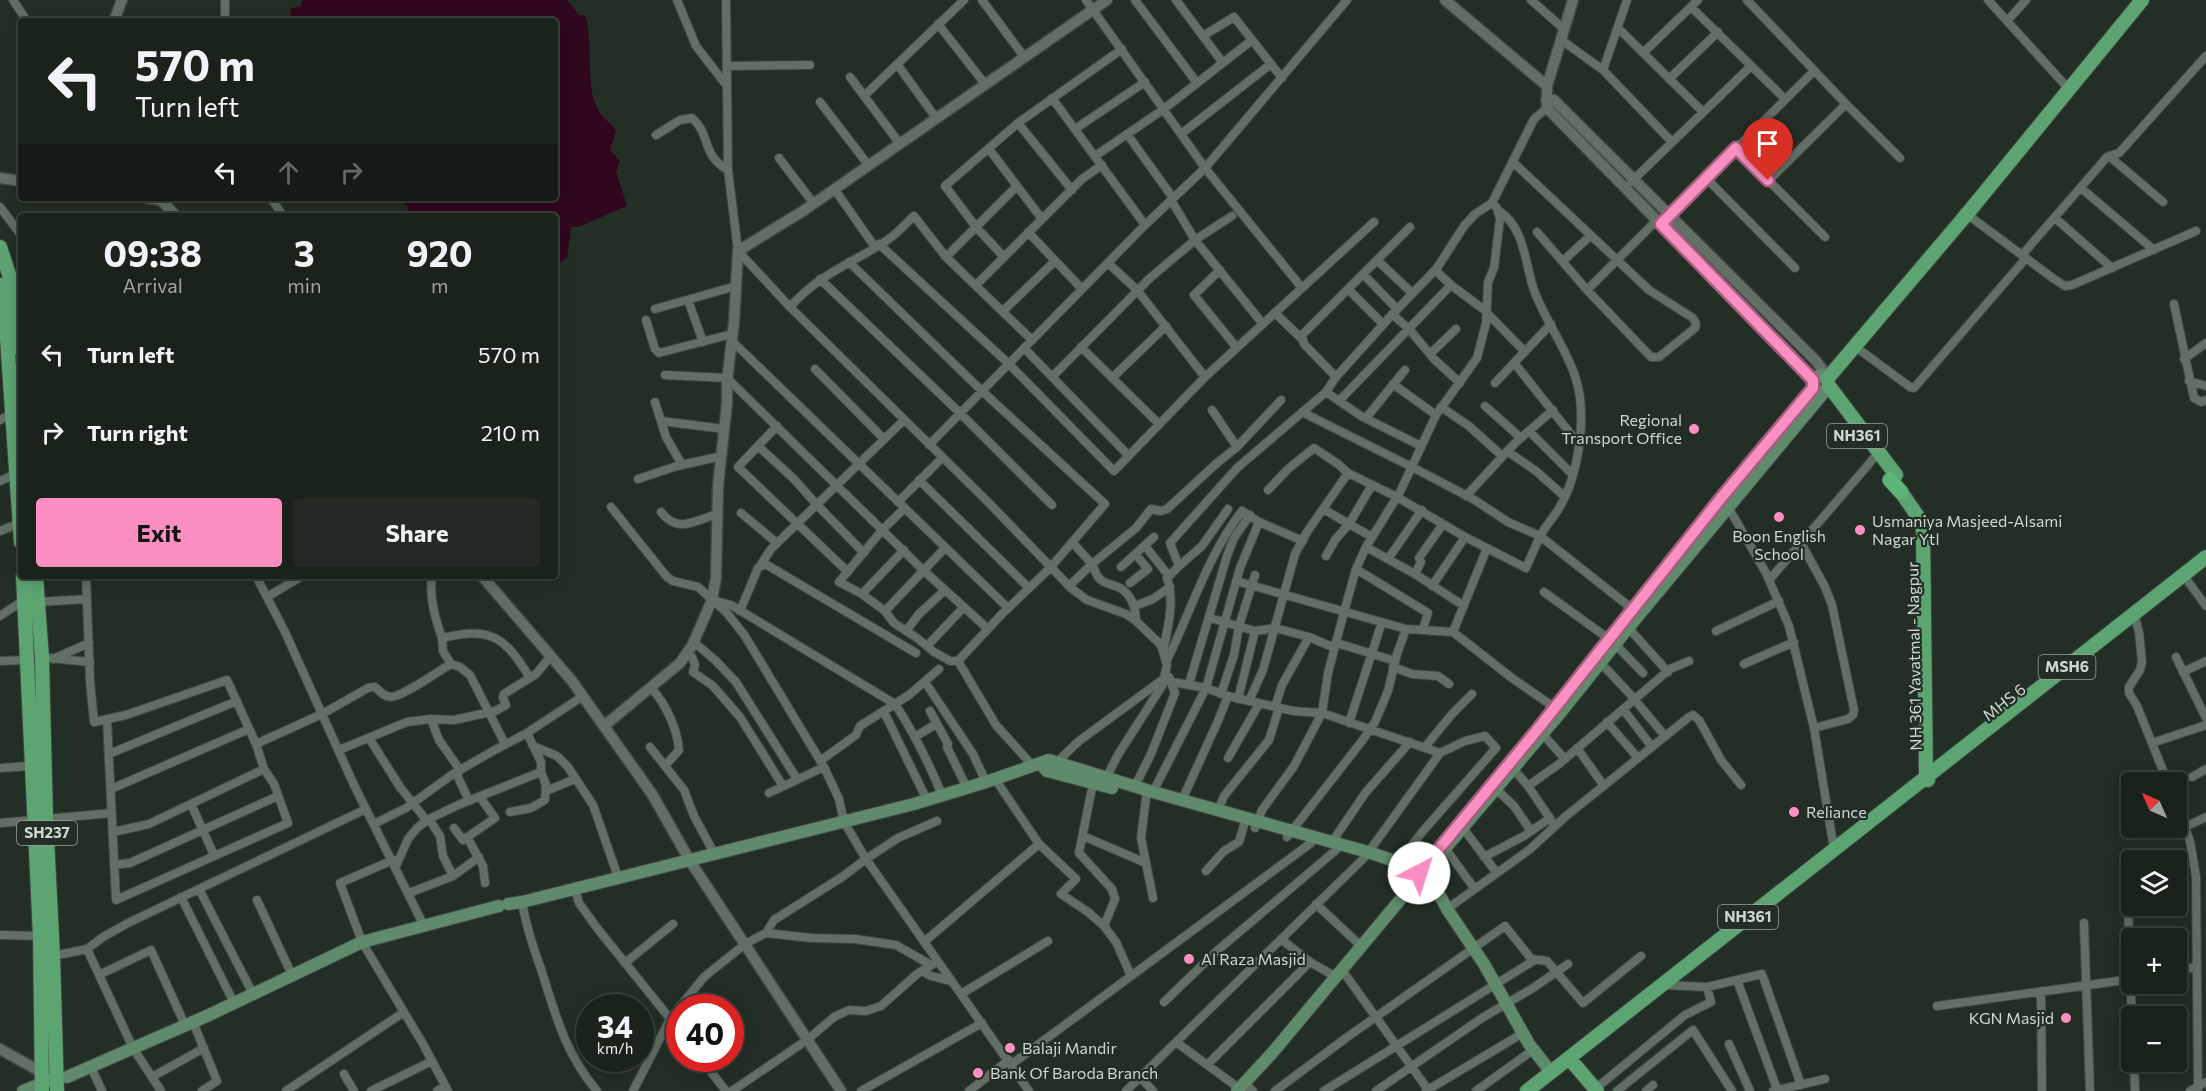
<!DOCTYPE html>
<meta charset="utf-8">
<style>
:root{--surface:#1a221c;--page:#232a25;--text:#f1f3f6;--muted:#9fa4a3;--line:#383f3b;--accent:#fc8fc1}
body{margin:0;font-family:Commissioner,sans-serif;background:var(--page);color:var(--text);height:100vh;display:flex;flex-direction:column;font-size:22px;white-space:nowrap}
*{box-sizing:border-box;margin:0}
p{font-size:20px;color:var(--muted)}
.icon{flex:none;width:33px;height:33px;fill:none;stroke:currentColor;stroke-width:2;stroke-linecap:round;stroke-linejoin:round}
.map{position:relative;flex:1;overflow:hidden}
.side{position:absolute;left:18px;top:213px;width:540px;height:366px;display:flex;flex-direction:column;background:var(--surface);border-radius:6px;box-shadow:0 3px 15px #0003,0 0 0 2px var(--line)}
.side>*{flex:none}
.banner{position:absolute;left:18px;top:18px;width:540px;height:183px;border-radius:6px;box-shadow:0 3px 15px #0003,0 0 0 2px var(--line);background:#1a221c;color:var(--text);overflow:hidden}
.needle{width:39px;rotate:315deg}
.controls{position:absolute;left:2121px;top:772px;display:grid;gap:12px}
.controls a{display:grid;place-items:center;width:66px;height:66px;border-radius:6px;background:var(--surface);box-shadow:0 3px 15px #0003,0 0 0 2px var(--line);font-size:30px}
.speed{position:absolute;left:576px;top:994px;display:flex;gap:12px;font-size:30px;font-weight:700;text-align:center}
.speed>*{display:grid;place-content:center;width:78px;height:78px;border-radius:50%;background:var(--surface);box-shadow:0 3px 15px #0003,0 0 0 2px var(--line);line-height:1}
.speed small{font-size:15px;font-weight:400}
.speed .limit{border:9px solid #d22;background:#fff;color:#111}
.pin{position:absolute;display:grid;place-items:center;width:51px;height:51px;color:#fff;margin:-62px -26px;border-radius:50% 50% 50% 0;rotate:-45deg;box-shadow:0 0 6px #0007}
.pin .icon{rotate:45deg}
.me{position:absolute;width:66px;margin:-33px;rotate:40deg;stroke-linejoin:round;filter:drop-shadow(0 0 4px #0008)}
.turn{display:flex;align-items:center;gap:21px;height:126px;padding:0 18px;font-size:27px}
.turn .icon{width:78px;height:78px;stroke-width:2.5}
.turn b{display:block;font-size:42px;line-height:51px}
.lanes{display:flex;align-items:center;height:57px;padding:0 18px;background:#0003;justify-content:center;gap:30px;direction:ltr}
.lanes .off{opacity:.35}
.eta{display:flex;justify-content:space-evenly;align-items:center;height:102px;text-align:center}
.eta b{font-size:36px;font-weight:700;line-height:42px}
.primary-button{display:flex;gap:12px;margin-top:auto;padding:12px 18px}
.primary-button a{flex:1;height:69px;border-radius:6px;background:var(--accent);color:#111;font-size:24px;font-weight:700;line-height:69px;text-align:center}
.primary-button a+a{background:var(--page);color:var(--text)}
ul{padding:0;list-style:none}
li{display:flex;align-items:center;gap:18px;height:78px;padding:0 18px}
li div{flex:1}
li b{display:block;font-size:22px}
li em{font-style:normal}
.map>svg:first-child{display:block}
.water{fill:#30071d}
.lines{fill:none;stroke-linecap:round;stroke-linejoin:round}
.minor-casing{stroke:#3f4840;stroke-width:10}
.tertiary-casing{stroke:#3f4840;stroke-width:13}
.secondary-casing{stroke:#3f4840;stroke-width:14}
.primary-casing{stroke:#3f4840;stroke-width:16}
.trunk-casing{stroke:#3f4840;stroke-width:17}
.minor{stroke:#626f65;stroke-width:8}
.tertiary{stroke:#626f65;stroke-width:10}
.secondary{stroke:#608a6c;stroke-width:12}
.primary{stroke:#5da473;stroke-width:14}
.trunk{stroke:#5cb678;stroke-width:15}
.route-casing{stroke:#a45d7d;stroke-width:15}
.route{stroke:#fc8fc1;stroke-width:10}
.poi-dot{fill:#fc8fc1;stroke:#232e25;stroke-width:2}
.labels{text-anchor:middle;stroke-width:4.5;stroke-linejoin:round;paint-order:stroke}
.shield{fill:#232e25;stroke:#9ba49d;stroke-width:1.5}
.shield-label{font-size:15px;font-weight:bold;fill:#cfd6d0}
.poi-label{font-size:16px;fill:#cfd6d0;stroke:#232e25;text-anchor:start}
.street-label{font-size:16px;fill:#cfd6d0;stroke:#232e25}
</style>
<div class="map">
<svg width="2206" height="1091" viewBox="0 0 2206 1091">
<rect width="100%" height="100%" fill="#232e25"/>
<path class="water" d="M302,0H567L579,15H585C595,44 583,88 600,113C604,119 611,124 616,130L610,150L620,161L616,171L627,206L578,227H571L567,258L555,267V216H406L408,207L399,198H555V21H292L290,9L301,6Z"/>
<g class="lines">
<g class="minor-casing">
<path id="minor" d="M13,0L27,21
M225,0V21
M677,0L696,46L727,86
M726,0L728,170L738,251L790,307L988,502L1071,588L1087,600L1126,614L1136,621L1161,645L1167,665L1162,686L1119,753L1106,778
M982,0L1025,58
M1086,0L1205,168L1302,288
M1135,0L1197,83
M1176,0L1223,63
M1531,0L1564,29
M1747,0L1846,104L1900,158
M1988,0L2066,86
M1691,7L1785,99
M2008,20L2026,0
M938,24L985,84
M1618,28L1703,112
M1203,36L1234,17L1282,78
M1560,39L1603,70L1672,142
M1643,53L1698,0
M897,64L936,118
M728,66L810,65
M1603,70L1627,0
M850,77L900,144
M1669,79L1718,32
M864,96L964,0
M1052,98L1145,225
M820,102L869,166
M1018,123L1072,190
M1075,129L1145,82
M1127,134L1173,198
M1181,134L1271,64
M656,135L680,120L692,118C711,134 701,155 728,170
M1736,148L1825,237
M989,149L1042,219
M1095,156L1164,109L1252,40
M2109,156L2163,202
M779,158L814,204
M1514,163L1649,290L1693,318L1696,324L1695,328L1659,357H1651L1587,290L1537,232
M1706,178L1795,268
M1769,180L1846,104
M1631,182L1751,66
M2081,188L2154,250
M835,190L875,247
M271,198L283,216
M1171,200L1195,240L1263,324
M0,207L21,235
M1964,212L2054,279L2065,286L2072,285L2196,231
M2055,218L2112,268
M1661,223L1814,71
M1028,232L1082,289
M879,244L1009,364L1114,471L1205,377L1374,222
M2022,255L2107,157L2119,153L2206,56
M946,257L1017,186
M1004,257L976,227L945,186L1018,123L1122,49
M1377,260L1412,293
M1563,261L1590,236
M849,262L982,391L1105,504L1050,568L1002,614L958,661L996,725L1032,765
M1108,263L1137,290L1205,377
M1220,270L1194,295L1237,348
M1435,270L1451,285L1487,312
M1363,274L1397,309
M820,279L960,413L1052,505
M976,285L1082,179L1102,165
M1348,289L1383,324
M1587,290L1657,220
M688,300L703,342
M2174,304L2194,398L2201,402L2206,400
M790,307C819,274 851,264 886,241C897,234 905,224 914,216L946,257L1032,340
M655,309L736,286
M1003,311L1055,261
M1275,313L1302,339
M1487,313L1525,352
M1392,314L1409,329L1434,359L1460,383
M646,320L655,349L659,353L732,334
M732,341L1008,608
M1853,345L1910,387L1914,388L2026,258
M1081,347L1159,424
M1024,348L1128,455
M1430,354L1456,329
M2184,359L2206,343
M1515,364L1578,443
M815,369L884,439
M665,375L727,378L923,570L988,629
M1052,377L1150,278L1195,240L1232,216
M1336,377L1304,344L1302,335L1410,227
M1112,378L1166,326
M2189,381L2206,386
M1495,383L1551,324
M1393,384L1436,415
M1326,392L1361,416L1421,446
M1339,401L1451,285
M655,402L666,437L682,465
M1485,406L1521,438
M1441,407L1469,426L1502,456
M1212,410L1237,447
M1302,412L1412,467L1473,499L1508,522L1540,536C1545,527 1552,519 1558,510C1579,476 1588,414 1575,376C1565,347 1546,321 1535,293C1525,267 1526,228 1499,211
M1366,418L1405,370
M0,420L13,413
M661,421L724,429
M777,426L738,467L848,572
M1529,431L1572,474
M929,445L1145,225L1205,168L1347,0
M758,446L794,479L817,505L864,553
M1507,451L1536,471L1564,496
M638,479L677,466L722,456
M919,480L1029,588
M0,481L18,473
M1268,490L1288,469L1314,448L1338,464L1348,473L1397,497L1465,537L1526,568L1540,536L1635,611
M1466,496L1514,444L1553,410
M898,502L942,458
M1727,505L1766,573L1789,626L1814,728L1834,849
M611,507L667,577L673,581L698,587L727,613L745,636L824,767L839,799L844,822L866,859L1029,1091
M905,508L883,529L839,582L862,594L885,611L894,623L917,638L934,652L950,661H958
M1323,509L1372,537
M661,512C678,534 694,521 717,514
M741,513L777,543
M0,531L20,523
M1072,542L1092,564L1136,528L1151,509L1161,511L1167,509L1217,463L1237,447L1281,400
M1801,543L1825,587L1832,605L1854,710L1853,715L1848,719L1814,728
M1145,546L1169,576
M1366,547L1415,574L1464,606
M1326,556L1335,540L1349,524L1372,485
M1388,559L1422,510
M760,566L771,549L904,420
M1179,566L1202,546L1228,509
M1121,567L1154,537
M1356,569L1428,613L1423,629
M1415,574L1421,562L1419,558L1443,524
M86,576L90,681L94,722L126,715L227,680L256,744L264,769L274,784L288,823L116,900L107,720
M256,576L285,632L354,785L424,926
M432,576C429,597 435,618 442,638C491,626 505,637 530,678
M1770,579L1874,458
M2187,580L2206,606
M1236,581L1406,629L1453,632L1512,678L1561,712
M1130,583L1148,569L1136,555
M1069,586L1092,564C1094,568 1096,574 1098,577C1104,585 1113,584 1120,588C1131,594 1136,608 1136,621
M1432,586L1465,537
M1544,592L1609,639
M862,594L904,550
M267,597L302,576
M716,601L731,605L895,704C914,733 929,763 942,795
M38,602L87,599
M1135,606L1153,599L1170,587
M740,611L758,568L764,565H767L916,653
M885,611L945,548
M2134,614L2139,632L2142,662L2140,670L2129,687V693L2137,706L2168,783
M0,616L24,600
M1210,618L1255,631L1275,628L1309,637L1335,648
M1625,624L1668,672
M906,631L919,614L945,590
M1716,631L1779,601
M1453,632L1487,548
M442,638L443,651L451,664
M694,642L716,661L736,682L797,779
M1337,643L1395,661
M1615,644L1643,673
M927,646L964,607
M1163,651C1168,628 1175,600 1167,578L1179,566L1170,543L1237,468L1326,392L1336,377L1389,318L1437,268L1464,226L1475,214L1492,203
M687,654L692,657L695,665L693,672L713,686L740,717L783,786
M39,657L90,662
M2176,657L2206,718
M53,659L89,643
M1597,659L1629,693L1665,736
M0,661L27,660
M1166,662C1191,612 1207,556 1242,511L1259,522L1303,541
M1744,664L1794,642
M1393,667L1412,674L1438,676L1449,684
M2183,672L2206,661
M925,682L973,754L986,782
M1189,684L1227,556L1234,538L1250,515
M651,688C666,704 677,728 679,750L665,766
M1221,694L1234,655L1239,626L1255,575
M1238,699L1255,631
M1249,701L1263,670L1295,554L1307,532L1348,473
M1275,707L1282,685L1309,637
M1623,709L1652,747
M930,711L948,744L947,747L967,788
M884,712L927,800
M431,719L439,740L460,770L457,775L469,801
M1607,722L1638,758
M1349,723L1382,622
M1538,729L1565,759
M915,737L936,724
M369,738L400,787L427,821
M2152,743L2206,725
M256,744L322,714L368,688L375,687C380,691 384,697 391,697C404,696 438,671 451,664L460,667L470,675L505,744
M533,746L557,756L568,767L593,805L618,877
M650,747L684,790L694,816L715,855
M1425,747L1452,714L1472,694
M1577,748L1604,786
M339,750L407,722L431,719L454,720L495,711L506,705L503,698L504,694L536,674L551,656
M109,754L237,701
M1228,758L1259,704
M820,761L856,735L860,726L909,695L939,669
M1057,762L1079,741L1162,680L1206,688L1228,696L1293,711L1322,713L1440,753L1465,741L1485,736L1496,748L1423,831L1409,849L1399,866
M1511,766L1528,786L1555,826
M0,768L30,766
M2192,777L2206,769
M995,779L1039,844L1076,879L1061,894L1088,912L1104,926
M1093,783L1079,853L1112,889L1115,899L1104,926L1116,942L1131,976
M1135,786L1151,754L1175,693L1169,677
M1528,786L1559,764L1670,669L1689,661
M111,789L249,729
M1496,789L1514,806L1531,831
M1147,790L1141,838L1153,898
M546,791L575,779
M1153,792L1206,688L1240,568L1259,522
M769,793L824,767
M1182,800L1218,721L1228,696
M191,804L214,855
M2176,805L2190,841L2196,877L2198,1091
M1218,810L1224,796L1269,740L1279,708
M510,812L531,808L545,800L546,785L541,772V762L527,733
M429,819L440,836L443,856L453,876
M0,823L112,813
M374,824L406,808L453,774L493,751L527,733L583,696
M2185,827L2206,817
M454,828L463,840L495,818L480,797
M1255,828L1262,810L1294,766L1322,713L1328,673L1344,612L1356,569L1366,547L1400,492L1436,415L1477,358L1486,323L1488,282L1494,268L1500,219L1497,208L1492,203L1534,119L1547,108
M1463,828L1496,872
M113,832L149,824L264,769
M1083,836L1146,863
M467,837L483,866L485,883
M1287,837L1362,741L1375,722L1388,691L1397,654L1406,629
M1332,842L1366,792L1410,742
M1445,848L1474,888
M1484,857L1524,836L1550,818
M393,860L340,883L362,942L423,1044L448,1091
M114,865L130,863L278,796
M396,866L408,839L417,828L429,819L458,805L541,772
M1206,871L1224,851L1239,842L1244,825
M199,889L253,994
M575,889L579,903L597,928L680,1031
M409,893L453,876L479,857
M181,897L234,1003
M257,900L292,975
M522,902C526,926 533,947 541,969C556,1016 565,1053 597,1091
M2128,903L2132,1022
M1316,904L1361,946
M1447,909L1529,850L1565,817L1689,717L1693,715L1699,720L1721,760L1741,785
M2084,923L2090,1091
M766,933L774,920L842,877L866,859L898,838L937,821
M0,935L40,936
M1281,939L1310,962L1336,977
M924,942L1039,844
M87,949L133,1048L161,1091
M53,956L87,949L103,937L128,923L366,809
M1531,959L1547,961L1583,1003L1641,956
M625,963L673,924
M1342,970L1429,1091
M922,971L931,976L951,981
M2176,971L2196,967
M99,975L151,950L185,1025
M1737,980L1777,1089
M1663,985L1707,987L1762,974L1801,1085
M2041,991L2042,1091
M961,994L1048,941
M1164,1002L1218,950L1336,850
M1937,1006L2132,979
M193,1022L217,1081L202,1091
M1176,1042L1240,1089
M1729,1044L1750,1091
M701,1059L726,1091
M2134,1062L2135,1091
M1012,1064L1311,843
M1207,1065L1310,962
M91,1067L102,1091
M344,1074L354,1091
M152,1077L204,1048
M1140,1077L1153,1091
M1244,1083L1253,1091
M1595,1089L1685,1015L1711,1002L1707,987
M286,1091L404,1012
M371,1091L432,1061
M437,1091L445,1086
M633,1091L670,1019L704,977L745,944L766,933L811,938L855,939L896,945L931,965
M732,1091L807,1040L834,1017L849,1010L866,1011L881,1006L917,974L933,964
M861,1091L982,1023
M969,1091L1009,1060
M1126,1091L1365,857L1440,753
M1275,1091L1346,1038L1505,926L1533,961L1324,1091
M1376,1091L1482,1018L1533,988L1568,964
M1426,1091L1523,1033
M1476,1091L1533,1050
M1617,1091L1693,1030L1732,1091
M1646,1091L1653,1085
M1773,1091L1825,1079
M2190,1091L2206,1082"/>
</g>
<g class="tertiary-casing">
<path id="tertiary" d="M1445,0L1547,86
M1573,0L1547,86V108L1813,380
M114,21L122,0
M1546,100H1554L1816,361L1822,369L1823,375
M0,178L21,181
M147,198L161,200L176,216
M482,576L572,681L652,794L690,861L841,1091
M604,726L680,663L692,646L712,600L716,578L718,486L727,403V381L734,322L738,251L803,211L1107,0
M0,1049L41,1072"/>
</g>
<g class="secondary-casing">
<path id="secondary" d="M1583,671L1721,498L1813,388
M1041,764L1047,771L1112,788
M1424,873L1561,712L1629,627L1825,391C1831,384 1829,376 1820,375L1813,380L1812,386L1817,392H1823
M1424,874L1431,879L1447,909L1484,964L1529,1044L1551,1072
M508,904L522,902L914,804L986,782L1049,760L1153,792L1368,852L1421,870
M67,1077L209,1015L362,942L499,906
M23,1091L50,1080
M1237,1091L1273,1052L1420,876"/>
</g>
<g class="primary-casing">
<path id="primary" d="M0,247L15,293L21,350
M0,285L7,338L21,542
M1827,379L1967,214L2142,0
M1829,386L1896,475
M1901,492L1921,521L1923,531L1926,775L1928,780
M23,576L40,936L42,1091
M36,576L42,658L46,818L53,956L57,1091
M1569,1058L1597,1091
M1527,1091L2206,557"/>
</g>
<g class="trunk-casing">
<path id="trunk" d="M1890,480L1901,492"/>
</g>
<use href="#minor" class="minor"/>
<use href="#tertiary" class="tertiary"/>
<use href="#secondary" class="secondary"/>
<use href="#primary" class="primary"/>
<use href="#trunk" class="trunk"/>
</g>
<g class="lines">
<g class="route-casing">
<path id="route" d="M1419,873L1538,729L1721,498L1813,388V380L1661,224L1736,148L1768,180"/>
</g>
<use href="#route" class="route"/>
</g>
<g class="poi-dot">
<circle cx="1694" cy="429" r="6"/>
<circle cx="1779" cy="517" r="6"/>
<circle cx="1860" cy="530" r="6"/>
<circle cx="1794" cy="812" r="6"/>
<circle cx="1189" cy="959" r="6"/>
<circle cx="2066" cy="1018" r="6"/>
<circle cx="1010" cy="1048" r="6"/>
<circle cx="978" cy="1073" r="6"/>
</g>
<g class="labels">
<g class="shield">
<rect x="1827" y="424" width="60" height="24" rx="4.5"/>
<rect x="2038.5" y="655" width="57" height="24" rx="4.5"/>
<rect x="17" y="821" width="60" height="24" rx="4.5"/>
<rect x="1718" y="905" width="60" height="24" rx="4.5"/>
</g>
<g class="shield-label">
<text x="1857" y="441">NH361</text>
<text x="2067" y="672">MSH6</text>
<text x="47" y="838">SH237</text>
<text x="1748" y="922">NH361</text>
</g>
<g class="poi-label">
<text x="1682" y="426" text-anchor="end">Regional<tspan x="1682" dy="18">Transport Office</tspan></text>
<text x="1872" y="527">Usmaniya Masjeed-Alsami<tspan x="1872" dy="18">Nagar Ytl</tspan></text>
<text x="1779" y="542" text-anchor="middle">Boon English<tspan x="1779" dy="18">School</tspan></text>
<text x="1806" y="818">Reliance</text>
<text x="1201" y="965">Al Raza Masjid</text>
<text x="2054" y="1024" text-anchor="end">KGN Masjid</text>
<text x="1022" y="1054">Balaji Mandir</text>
<text x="990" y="1079">Bank Of Baroda Branch</text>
</g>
<g class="street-label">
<text transform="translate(1914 656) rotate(-91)" y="6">NH 361 Yavatmal - Nagpur</text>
<text transform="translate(2004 702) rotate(-38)" y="6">MHS 6</text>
</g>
</g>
</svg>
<div class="controls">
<a><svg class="needle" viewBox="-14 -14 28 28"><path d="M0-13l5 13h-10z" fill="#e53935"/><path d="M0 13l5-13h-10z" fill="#9fa4a3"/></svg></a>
<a><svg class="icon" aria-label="layers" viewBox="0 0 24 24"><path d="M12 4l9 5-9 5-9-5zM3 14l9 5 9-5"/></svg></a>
<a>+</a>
<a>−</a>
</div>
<div class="speed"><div>34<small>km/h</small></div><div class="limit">40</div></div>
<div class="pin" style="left:1768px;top:180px;background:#d93025"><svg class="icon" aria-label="arrive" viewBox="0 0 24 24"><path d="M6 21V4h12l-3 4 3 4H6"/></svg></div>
<svg class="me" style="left:1419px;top:873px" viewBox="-20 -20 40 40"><circle r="19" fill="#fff"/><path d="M0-13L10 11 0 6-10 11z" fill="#fc8fc1"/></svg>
<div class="banner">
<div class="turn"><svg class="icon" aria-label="left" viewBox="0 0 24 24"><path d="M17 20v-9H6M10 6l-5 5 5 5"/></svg><div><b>570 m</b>Turn left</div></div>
<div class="lanes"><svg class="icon" aria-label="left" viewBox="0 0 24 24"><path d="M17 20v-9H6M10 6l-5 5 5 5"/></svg><svg class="icon off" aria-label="ahead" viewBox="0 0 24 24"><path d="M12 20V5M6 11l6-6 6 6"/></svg><svg class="icon off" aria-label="right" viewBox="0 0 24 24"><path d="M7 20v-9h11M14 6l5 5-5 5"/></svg></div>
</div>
<section class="side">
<div class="eta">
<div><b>09:38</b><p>Arrival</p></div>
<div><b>3</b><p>min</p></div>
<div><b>920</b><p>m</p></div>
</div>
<ul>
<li><svg class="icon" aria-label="left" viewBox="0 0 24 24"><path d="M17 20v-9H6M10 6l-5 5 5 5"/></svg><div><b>Turn left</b></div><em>570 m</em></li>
<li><svg class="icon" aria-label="right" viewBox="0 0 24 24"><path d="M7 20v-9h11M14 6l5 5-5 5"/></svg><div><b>Turn right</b></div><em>210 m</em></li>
</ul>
<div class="primary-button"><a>Exit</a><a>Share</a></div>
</section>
</div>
